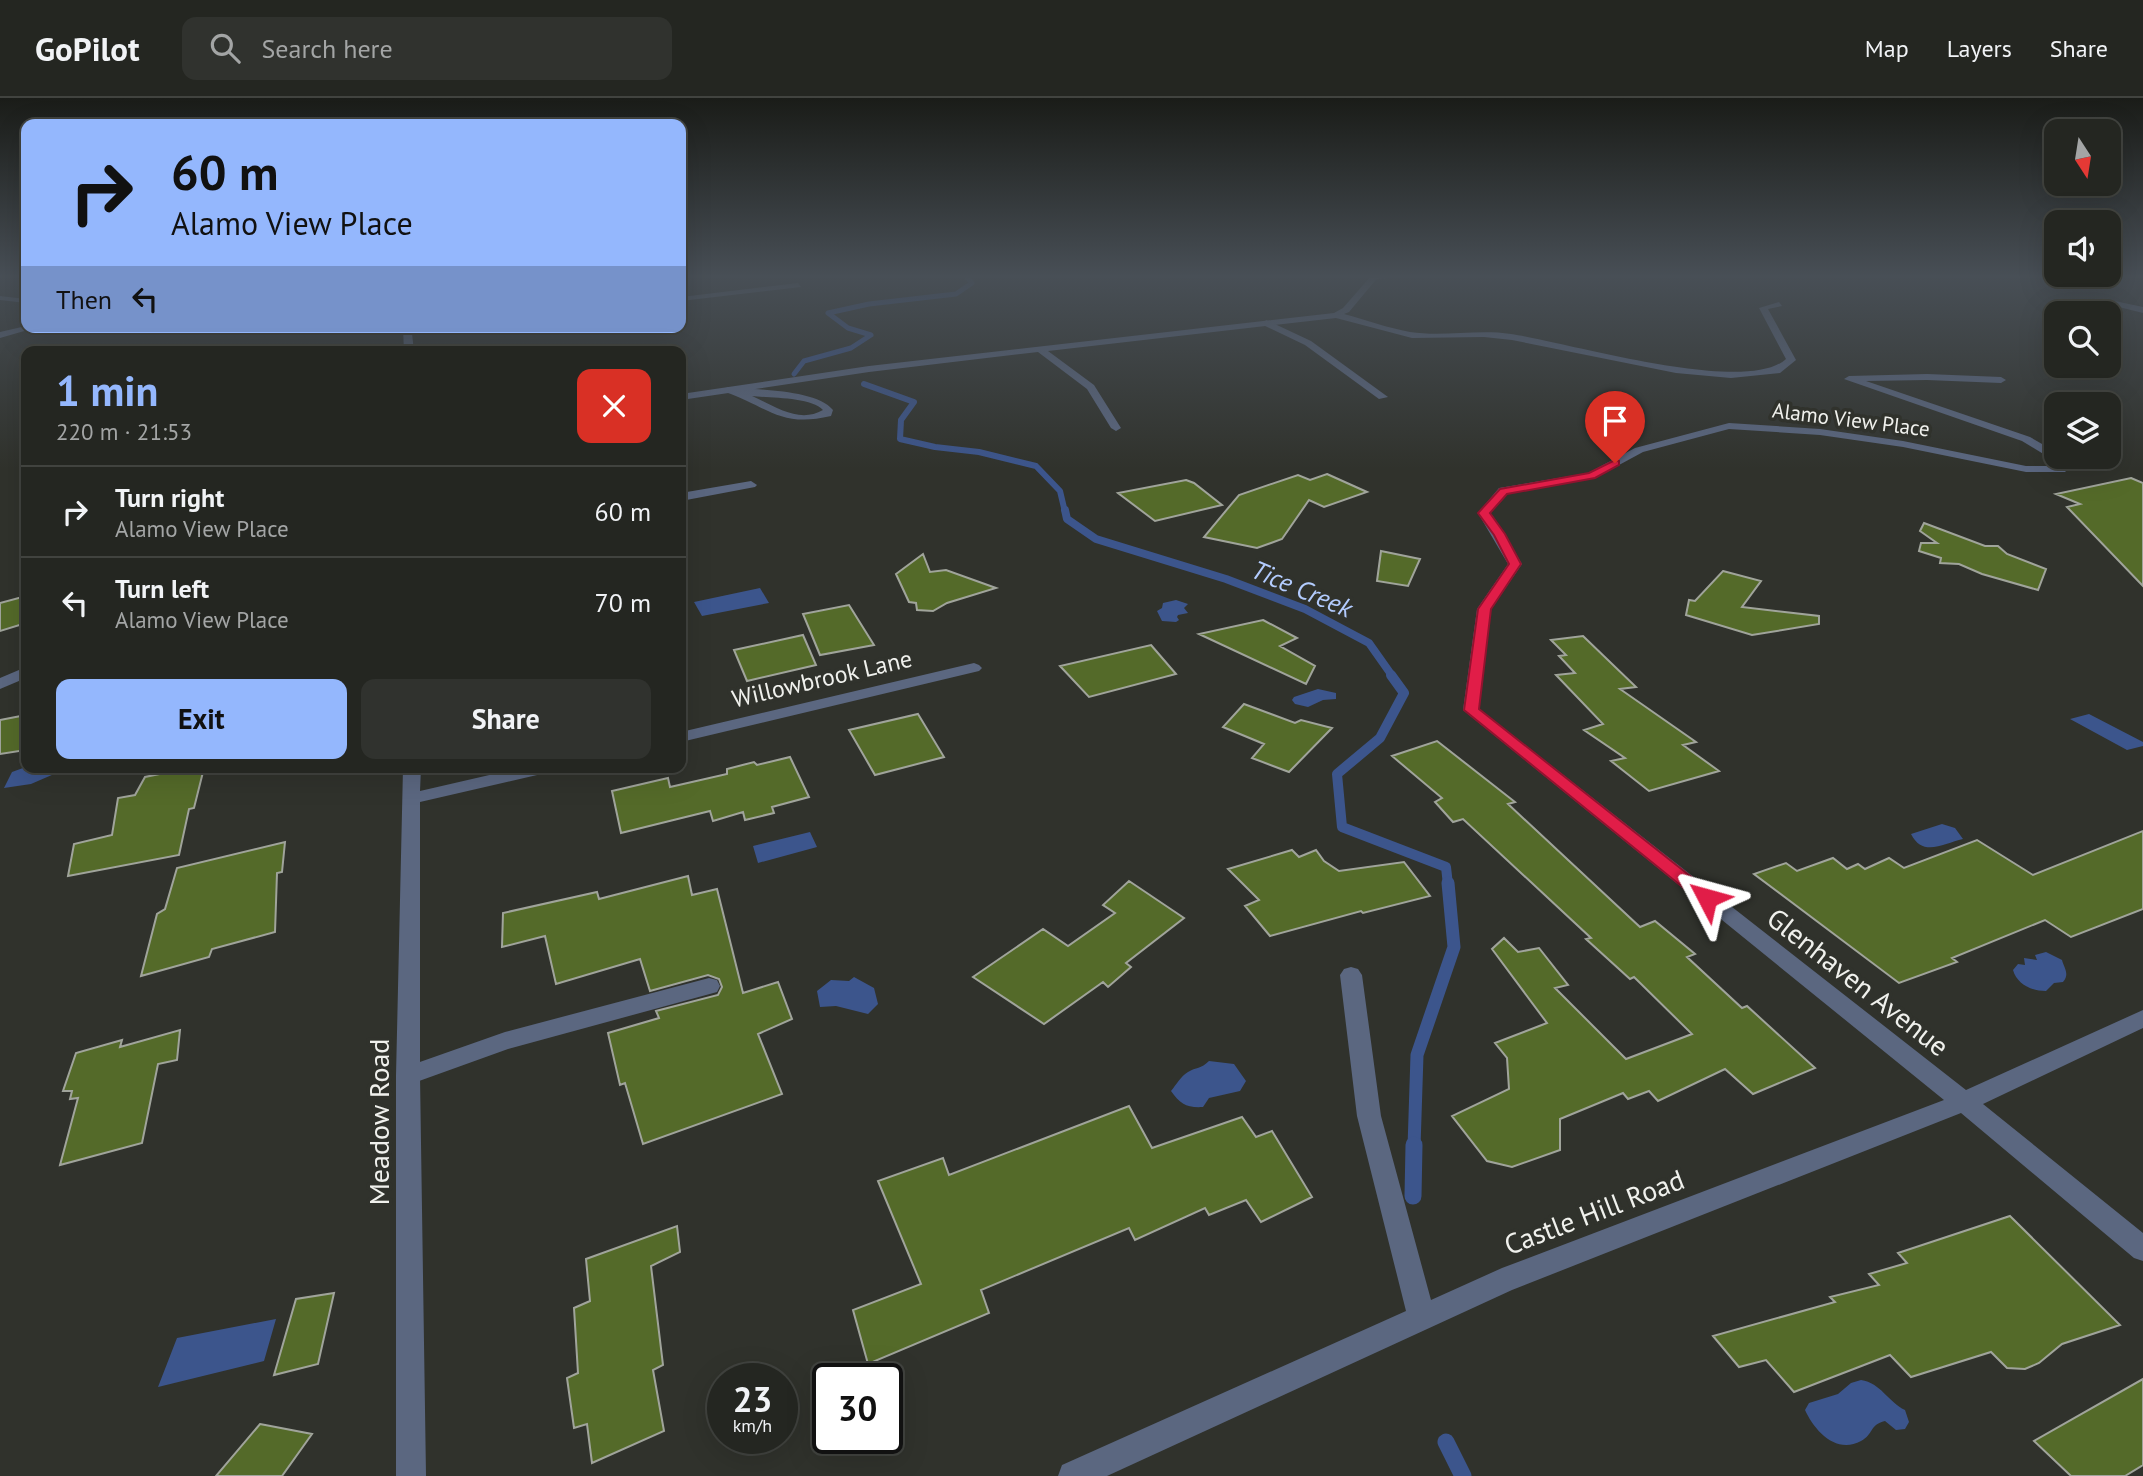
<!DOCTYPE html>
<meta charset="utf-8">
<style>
:root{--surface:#242621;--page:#30322e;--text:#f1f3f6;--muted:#a3a5a5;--line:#41433f;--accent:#94b7fd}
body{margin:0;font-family:"PT Sans",sans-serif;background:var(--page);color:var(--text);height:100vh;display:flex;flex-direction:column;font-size:26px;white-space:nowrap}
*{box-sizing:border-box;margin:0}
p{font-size:23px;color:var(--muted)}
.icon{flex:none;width:38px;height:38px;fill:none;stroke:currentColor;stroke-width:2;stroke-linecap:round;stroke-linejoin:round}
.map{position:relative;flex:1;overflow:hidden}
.side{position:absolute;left:21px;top:248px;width:665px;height:427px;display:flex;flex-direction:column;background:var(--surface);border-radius:14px;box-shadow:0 7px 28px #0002,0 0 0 2px var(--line)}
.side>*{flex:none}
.hud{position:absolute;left:21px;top:21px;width:665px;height:214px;border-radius:14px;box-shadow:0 7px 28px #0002,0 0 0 2px var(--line);background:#94b7fd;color:#111;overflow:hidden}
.needle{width:46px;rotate:168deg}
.buttons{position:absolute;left:2044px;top:21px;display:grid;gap:14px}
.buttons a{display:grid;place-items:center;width:77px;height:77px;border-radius:14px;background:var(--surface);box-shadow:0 7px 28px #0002,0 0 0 2px var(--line);font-size:35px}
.speed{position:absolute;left:707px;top:1265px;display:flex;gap:14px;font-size:35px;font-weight:700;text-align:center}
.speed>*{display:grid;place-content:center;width:91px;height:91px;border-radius:50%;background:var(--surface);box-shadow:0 7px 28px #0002,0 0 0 2px var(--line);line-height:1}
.speed small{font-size:18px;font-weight:400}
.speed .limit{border:4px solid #111;border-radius:10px;background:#fff;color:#111}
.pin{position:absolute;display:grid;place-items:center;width:60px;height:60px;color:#fff;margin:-72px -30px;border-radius:50% 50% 50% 0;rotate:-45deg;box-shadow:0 0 7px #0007}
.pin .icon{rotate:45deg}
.me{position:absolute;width:77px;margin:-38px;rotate:309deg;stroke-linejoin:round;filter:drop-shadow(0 0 5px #0008)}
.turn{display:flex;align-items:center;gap:24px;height:147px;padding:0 35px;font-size:32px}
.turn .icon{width:91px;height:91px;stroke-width:2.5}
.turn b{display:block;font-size:49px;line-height:60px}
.then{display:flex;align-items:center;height:66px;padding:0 35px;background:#0003;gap:14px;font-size:26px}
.round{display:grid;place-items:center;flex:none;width:74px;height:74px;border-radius:14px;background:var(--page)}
.headline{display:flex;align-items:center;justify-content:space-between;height:119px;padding:0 35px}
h1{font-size:42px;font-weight:600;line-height:52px;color:var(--accent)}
.button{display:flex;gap:14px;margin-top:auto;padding:14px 35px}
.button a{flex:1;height:80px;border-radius:14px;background:var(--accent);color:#111;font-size:28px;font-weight:600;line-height:80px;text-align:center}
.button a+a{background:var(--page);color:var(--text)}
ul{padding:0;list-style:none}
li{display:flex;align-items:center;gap:21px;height:91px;padding:0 35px;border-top:2px solid var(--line)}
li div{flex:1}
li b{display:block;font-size:26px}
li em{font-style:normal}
header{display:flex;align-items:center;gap:42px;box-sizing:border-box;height:98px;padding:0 35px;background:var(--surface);border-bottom:2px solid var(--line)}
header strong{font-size:33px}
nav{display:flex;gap:38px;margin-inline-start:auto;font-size:24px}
.search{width:490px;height:63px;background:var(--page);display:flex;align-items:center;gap:18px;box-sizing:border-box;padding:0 24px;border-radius:14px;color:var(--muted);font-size:26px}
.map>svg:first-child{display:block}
.water{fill:#3c558c}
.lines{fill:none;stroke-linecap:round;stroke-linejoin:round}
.stream-far5{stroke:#3c558c;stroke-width:5}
.stream-far4{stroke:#3c558c;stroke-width:6}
.stream-far3{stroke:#3c558c;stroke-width:8}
.stream-far2{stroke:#3c558c;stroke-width:10}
.stream-far1{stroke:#3c558c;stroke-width:13}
.stream{stroke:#3c558c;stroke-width:17}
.building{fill:#546a29;stroke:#a0a49b;stroke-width:2}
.service{fill:#5b6780;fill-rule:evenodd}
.minor{fill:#5b6780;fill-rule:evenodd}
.route{fill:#e11d48;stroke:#92132f;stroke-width:2}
.labels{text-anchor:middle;stroke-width:7;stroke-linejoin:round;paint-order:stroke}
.far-street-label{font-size:21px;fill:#f0f1ed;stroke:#30322c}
.street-label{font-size:24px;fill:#f0f1ed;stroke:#30322c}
.water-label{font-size:26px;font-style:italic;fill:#b3ccfe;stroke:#30322c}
.near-street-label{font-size:28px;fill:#f0f1ed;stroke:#30322c}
</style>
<header>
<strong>GoPilot</strong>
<div class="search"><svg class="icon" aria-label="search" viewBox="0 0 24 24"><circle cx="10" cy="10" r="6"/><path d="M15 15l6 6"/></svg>Search here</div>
<nav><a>Map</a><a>Layers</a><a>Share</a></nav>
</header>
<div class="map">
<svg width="2143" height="1378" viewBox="0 0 2143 1378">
<rect width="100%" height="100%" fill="#30322c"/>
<path class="water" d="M760,490L769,505L702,518L694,504Z
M1176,502L1188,506L1184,510L1188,515L1178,517L1177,519L1179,522L1176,524L1162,523L1157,513L1162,510L1163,505Z
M1318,591L1336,595V601L1323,602L1308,609L1295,606L1292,602L1294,599Z
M2089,616L2143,644V648L2127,652L2070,621Z
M23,670H68L31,686L4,690L12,674Z
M1942,726L1955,730L1963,741C1944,745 1923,760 1911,736Z
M810,734L817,749L758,765L753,748Z
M2046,854L2062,862C2064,870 2070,876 2063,884L2054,885L2046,893C2031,893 2017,886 2013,872L2018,866L2025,867L2024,860L2037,862L2035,857Z
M854,879L874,890L878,906L868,916L836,908L820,909L817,893L831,882L849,883Z
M1209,963L1234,966L1246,983L1240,993L1209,1000L1203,1009C1187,1010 1180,1006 1171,993C1176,987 1181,978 1188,974C1196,969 1201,971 1209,963Z
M276,1221L264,1263L158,1289L177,1240Z
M1861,1282C1881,1285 1888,1304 1905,1312L1909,1324L1905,1331L1896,1332L1885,1323C1869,1327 1874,1336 1861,1343C1836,1357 1814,1332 1805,1312L1809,1305L1838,1296L1851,1285Z"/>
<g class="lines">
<path class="stream-far5" d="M794,276L804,263L851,250L871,237L848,230L828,215L869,206L956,196L972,185L966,178"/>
<path class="stream-far4" d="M864,286L914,304L901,322L900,341L935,349L979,354L1036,368L1060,393L1065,414"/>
<path class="stream-far3" d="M1065,412L1067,421L1096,441L1226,481L1305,511L1369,545L1393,579"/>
<path class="stream-far2" d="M1391,577L1404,595L1380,640L1337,676L1342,729L1446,769L1448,787"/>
<path class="stream-far1" d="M1414,1049L1417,957L1454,849L1448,785"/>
<path class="stream" d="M1413,1098L1414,1047
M1446,1344L1463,1378"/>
</g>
<path class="building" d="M1327,376L1367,394L1324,409L1309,402L1282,441L1257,450L1204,439L1239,397L1298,377L1310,382Z
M2131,380L2143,385V488L2067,409L2080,406L2056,396Z
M1186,382L1194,385L1222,407L1155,423L1118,395Z
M1924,425L1985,448H1998L2007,456L2046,471L2038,492L1982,476L1959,466L1940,465L1941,460L1919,453L1921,445H1937L1920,433Z
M1381,453L1420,461L1408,488L1377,483Z
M923,456L930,474L946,472L996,490L947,505L933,513L917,512L916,505L909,504L896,476Z
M1723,473L1761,483L1742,509L1819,518V526L1752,537L1686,517L1689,502L1695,503Z
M26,498V525L0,533V505Z
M849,507L874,547L820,557L803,516Z
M1263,522L1297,540L1280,548L1315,568L1306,586L1199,536Z
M803,537L816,567L747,583L734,552Z
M1583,538L1636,589L1620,591L1696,644L1683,647L1719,673L1649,693L1611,663L1625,660L1584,632L1603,626L1556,577L1575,575L1559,558L1566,557L1551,542Z
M1151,547L1176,576L1089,599L1060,568Z
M1244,606L1295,625L1301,622L1332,630L1289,674L1252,660L1264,646L1223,629Z
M918,616L944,659L875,677L849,632Z
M26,617V652L0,656V622Z
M1437,643L1515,704L1508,706L1640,829L1655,823L1695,856L1687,859L1742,910L1747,908L1815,970L1753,996L1725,971L1658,1003L1649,993L1628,1001L1623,995L1560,1021V1052L1512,1069L1487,1063L1452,1018L1509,991L1507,960L1495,945L1547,925L1492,851L1504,840L1518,854L1539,850L1568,887L1555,890L1626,961L1692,936L1634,879L1630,881L1586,841L1591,840L1463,721L1453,724L1435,704L1442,700L1392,658Z
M790,659L809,699L772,709L774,715L745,722L743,714L713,723L710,713L621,735L612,693L668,680L670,689L727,676V671L754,664L757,667Z
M189,670H204L194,710L189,711L179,757L68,778L74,746L112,737L118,700L135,697L145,679Z
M2143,733V811L2071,839L2045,822L1952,860L1957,864L1899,885L1754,776L1786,765L1797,773L1833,760L1847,771L1858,766L1865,771L1889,760L1904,770L1977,742L2033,777Z
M285,744L282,774L277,775L275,834L212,851L209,859L141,878L157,816L165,811L177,770Z
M1292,752L1299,759L1316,752L1324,763L1339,773L1404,764L1430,798L1363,815L1361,813L1270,838L1245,808L1259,802L1228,771Z
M688,778L692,797L717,791L743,895L778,884L792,921L758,936L782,996L643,1046L625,985L620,987L608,935L659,920L656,913L718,897L722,889L719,881L708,877L650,893L640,861L556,886L545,838L502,849L503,815L597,794L599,801Z
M1129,783L1184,820L1126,865L1131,869L1108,889L1103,884L1044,926L973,879L1043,831L1068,848L1115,815L1103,807Z
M180,932L177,962L158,966L142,1045L60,1067L78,1000L70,1001L72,993H63L76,955L122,942L120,949Z
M1129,1008L1152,1050L1242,1019L1256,1039L1272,1033L1312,1099L1261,1124L1246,1102L1209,1117L1205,1110L1135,1142L1129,1130L981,1192L989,1215L868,1266L853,1212L921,1186L878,1083L943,1060L949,1077Z
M2010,1118L2120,1227L2062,1246L2039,1265L2025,1271L2007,1270L1991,1254L1911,1279L1890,1257L1794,1294L1766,1262L1739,1269L1713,1238L1835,1204L1830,1199L1879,1187L1869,1176L1907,1165L1898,1155Z
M677,1128L680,1154L651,1168L663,1267L653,1272L664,1333L592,1365L587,1326L574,1330L567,1280L578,1275L574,1210L590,1203L586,1161Z
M334,1195L318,1266L274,1277L296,1201Z
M2143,1281V1367L2125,1378H2071L2034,1343Z
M260,1326L312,1336L282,1378H216Z"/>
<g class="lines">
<path class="service" d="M1371,178H1423L1374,181Z
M1266,222L1311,243L1388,299L1379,301L1305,247L1263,227Z
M59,229H154L136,237L114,232H63Z
M728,289C755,292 816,291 833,312L831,318C780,330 769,309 725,294L723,292ZM752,298C770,300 811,299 823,312C799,326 774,308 752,298Z
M709,880L717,882L720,888L717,894L508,951L408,987L400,985L396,978L400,971L505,934Z"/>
<path class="minor" d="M1371,178H1379L1349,214L1344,216C1366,222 1388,230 1410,234C1443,239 1478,231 1511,236C1566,244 1746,298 1786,261L1759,210L1779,204L1782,208L1768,211L1796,262L1780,275L1731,280L1676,275L1512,242L1484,239L1412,240L1336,220L1048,253L1094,287L1121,330L1116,333L1111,330L1087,291L1038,254L869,274L681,302V296L869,268L1334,215L1343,210Z
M798,185L801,189L681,203V199Z
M0,198L26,201V205L0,202Z
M2110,202L2143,209V215L2107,206Z
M26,228L38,229L0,240V234Z
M403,229H438L412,235L414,254H404Z
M1927,276L2001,279L2006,282L2001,285L1927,282L1866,283L2030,339L2056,354V359H2061L2067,372L2065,374H2026L1903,349L1820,337L1729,331L1643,354L1595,380L1507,396L1490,415L1522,466L1491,511L1479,611L1966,992L2143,912V930L1983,1006L2143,1135V1163L2134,1160L1961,1015L1512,1192L1107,1378H1058L1062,1367L1406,1213L1357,1018L1340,877L1344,871L1351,869L1358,871L1362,877L1381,1018L1431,1202L1502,1170L1944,1002L1463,612L1477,511L1508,466L1478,415L1499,390L1588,375L1635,350L1729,325L1820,331L1903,343L2026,368H2054L2050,360L2022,343L1844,281L1849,278Z
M751,383L757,387L755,389L681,403V395Z
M974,565L979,567L982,570L979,573L681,644V634Z
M26,569V580L0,591V580Z
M403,670H421L420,693L520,670H552L550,674L420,704V978L426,1378H396V978Z"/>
</g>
<linearGradient id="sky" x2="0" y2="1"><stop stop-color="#1a1c18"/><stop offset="0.48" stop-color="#484f56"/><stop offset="1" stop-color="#484f56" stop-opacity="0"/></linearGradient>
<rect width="2143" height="371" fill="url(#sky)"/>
<path class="route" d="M1615,362L1619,363V367L1595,380L1507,396L1490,415L1505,436L1521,466L1491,511L1479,611L1713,796L1716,800L1713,804H1701L1464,612L1478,511L1509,466L1494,437L1478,415L1500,391L1589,375Z"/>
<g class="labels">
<g class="far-street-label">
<text transform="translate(1851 322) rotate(7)" y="7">Alamo View Place</text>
</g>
<g class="street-label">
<text transform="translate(822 581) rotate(-13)" y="8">Willowbrook Lane</text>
</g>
<g class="water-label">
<text transform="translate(1302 491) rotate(23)" y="9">Tice Creek</text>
</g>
<g class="near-street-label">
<text transform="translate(1858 884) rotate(38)" y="10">Glenhaven Avenue</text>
<text transform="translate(379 1024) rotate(-90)" y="10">Meadow Road</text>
<text transform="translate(1594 1114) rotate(-21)" y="10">Castle Hill Road</text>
</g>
</g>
</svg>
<div class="buttons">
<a><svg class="needle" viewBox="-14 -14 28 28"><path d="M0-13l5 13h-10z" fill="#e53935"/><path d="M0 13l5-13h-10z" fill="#a3a5a5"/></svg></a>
<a><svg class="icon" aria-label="sound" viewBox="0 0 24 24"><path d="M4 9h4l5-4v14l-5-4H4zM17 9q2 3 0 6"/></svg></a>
<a><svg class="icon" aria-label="search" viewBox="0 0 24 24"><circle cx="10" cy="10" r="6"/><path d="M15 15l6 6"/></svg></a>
<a><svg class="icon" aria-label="layers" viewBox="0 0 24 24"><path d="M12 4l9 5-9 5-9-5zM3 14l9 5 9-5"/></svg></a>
</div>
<div class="speed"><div>23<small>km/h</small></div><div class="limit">30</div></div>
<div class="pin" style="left:1615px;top:365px;background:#d93025"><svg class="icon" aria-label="arrive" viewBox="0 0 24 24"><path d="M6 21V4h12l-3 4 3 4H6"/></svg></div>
<svg class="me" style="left:1707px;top:800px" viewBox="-20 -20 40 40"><path d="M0-17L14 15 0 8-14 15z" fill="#e11d48" stroke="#fff" stroke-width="4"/></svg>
<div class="hud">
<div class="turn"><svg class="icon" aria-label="right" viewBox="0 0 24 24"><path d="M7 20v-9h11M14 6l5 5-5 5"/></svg><div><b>60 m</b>Alamo View Place</div></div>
<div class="then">Then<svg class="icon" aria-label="left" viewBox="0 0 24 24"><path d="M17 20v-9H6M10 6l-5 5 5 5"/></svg></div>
</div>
<section class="side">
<div class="headline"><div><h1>1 min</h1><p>220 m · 21:53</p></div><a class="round" style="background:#d93025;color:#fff"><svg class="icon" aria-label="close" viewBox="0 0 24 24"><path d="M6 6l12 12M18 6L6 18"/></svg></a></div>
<ul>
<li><svg class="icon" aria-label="right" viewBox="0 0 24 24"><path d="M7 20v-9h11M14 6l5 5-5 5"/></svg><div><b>Turn right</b><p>Alamo View Place</p></div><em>60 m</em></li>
<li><svg class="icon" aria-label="left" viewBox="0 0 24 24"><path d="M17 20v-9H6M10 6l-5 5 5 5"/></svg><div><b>Turn left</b><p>Alamo View Place</p></div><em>70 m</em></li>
</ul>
<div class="button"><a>Exit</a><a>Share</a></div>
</section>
</div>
